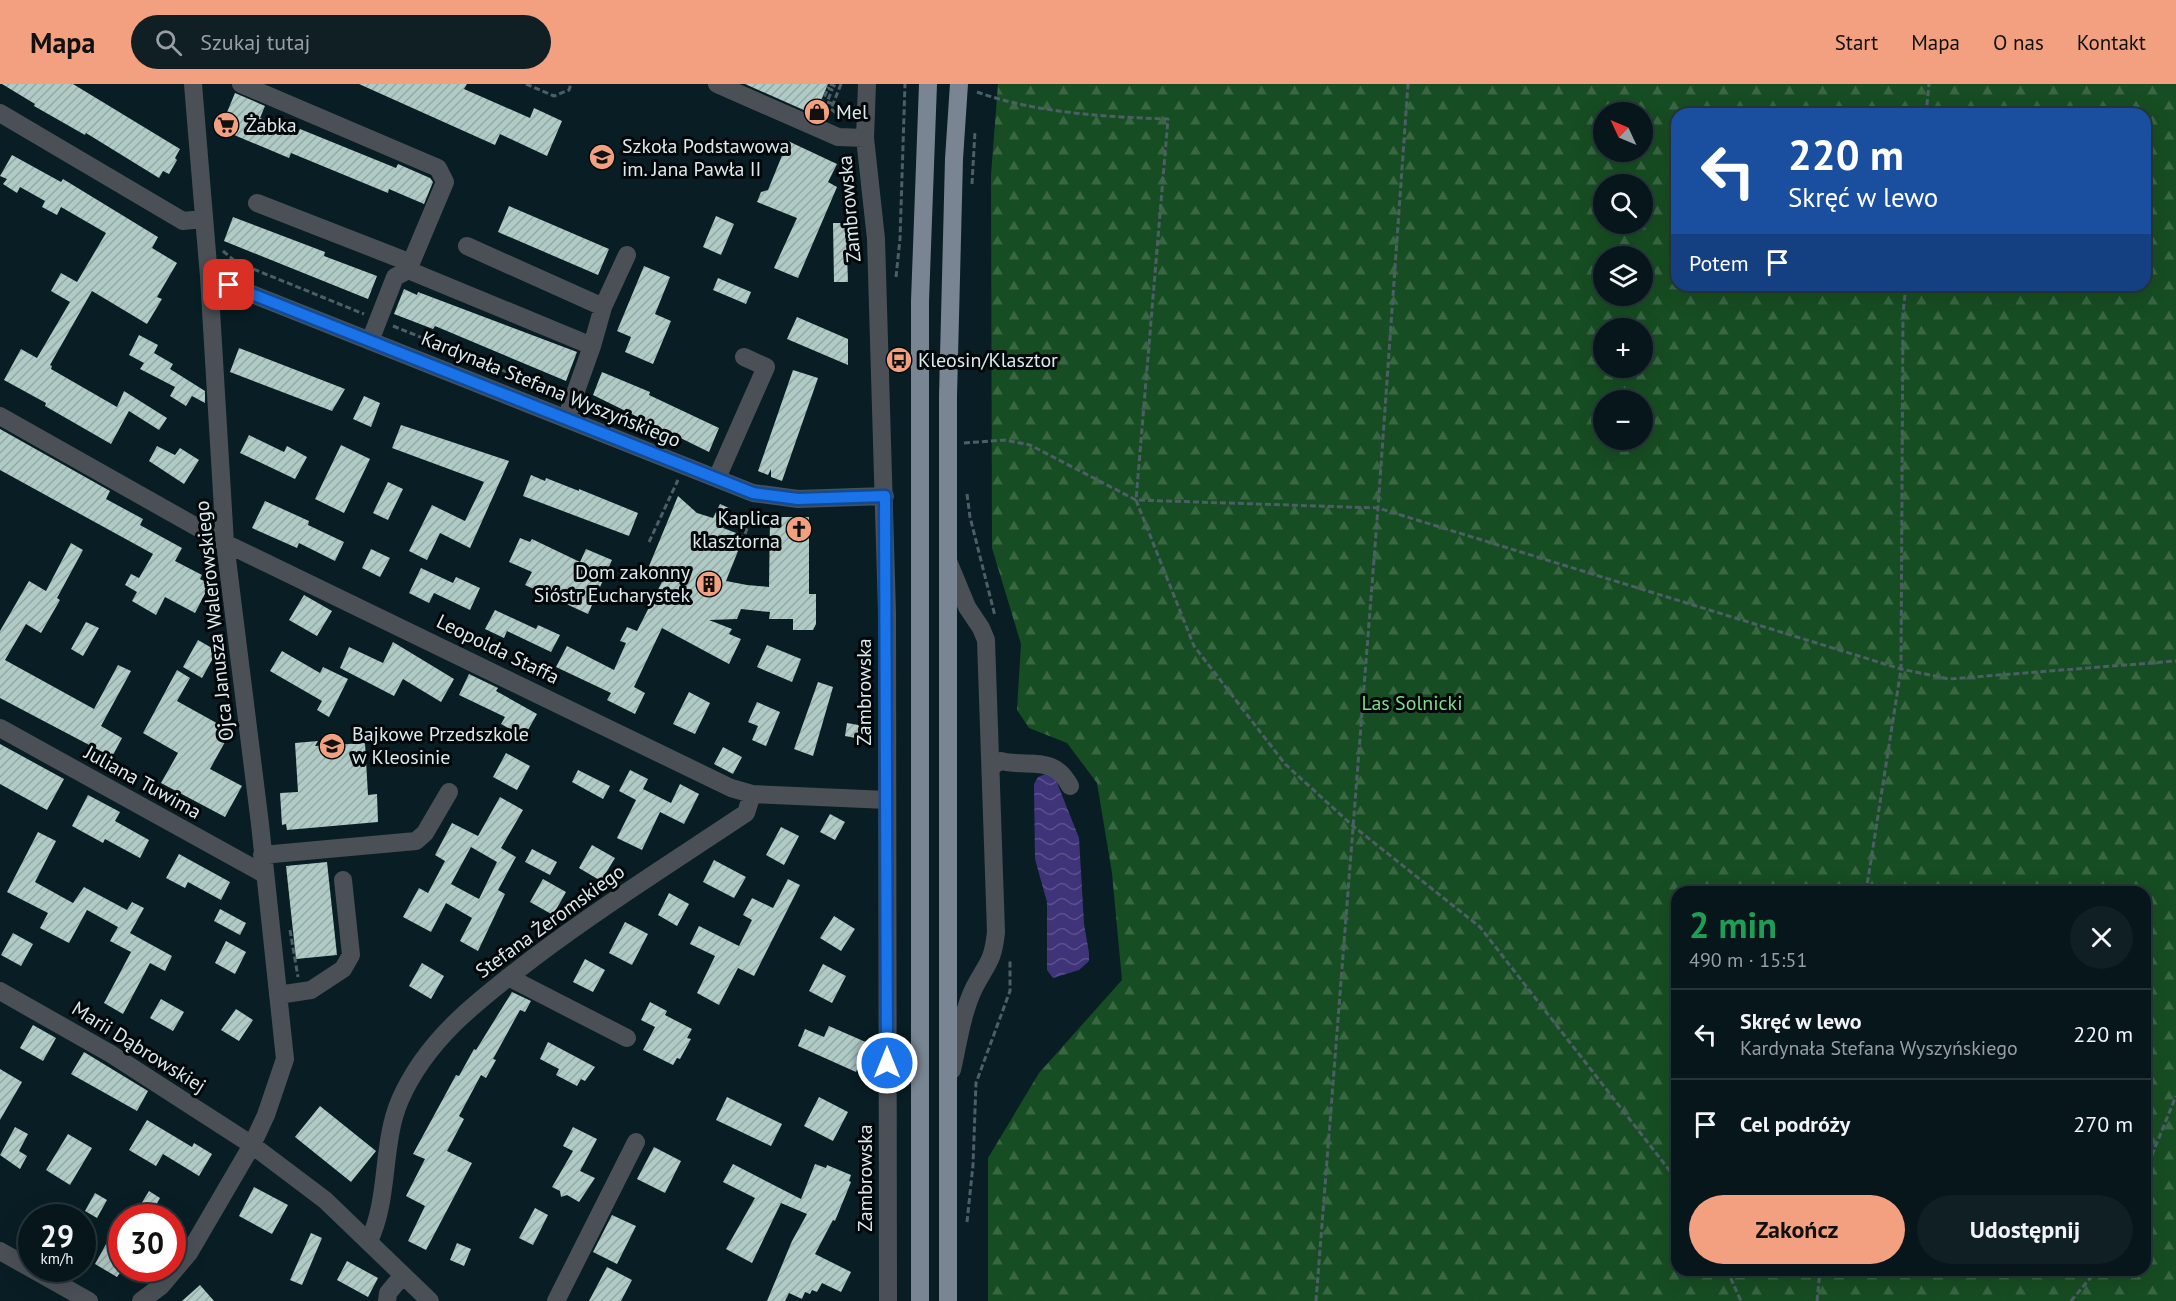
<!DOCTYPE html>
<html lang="pl">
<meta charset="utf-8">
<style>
:root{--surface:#06161b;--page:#0f1f24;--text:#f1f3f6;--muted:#989fa3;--line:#27353a;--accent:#f2a07f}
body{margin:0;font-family:"PT Sans",sans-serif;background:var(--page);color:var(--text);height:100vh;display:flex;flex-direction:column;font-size:22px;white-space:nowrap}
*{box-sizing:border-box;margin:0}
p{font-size:20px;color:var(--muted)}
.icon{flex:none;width:33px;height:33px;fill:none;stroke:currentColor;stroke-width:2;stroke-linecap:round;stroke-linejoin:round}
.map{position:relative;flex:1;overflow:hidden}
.sheet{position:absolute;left:1671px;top:802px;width:480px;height:390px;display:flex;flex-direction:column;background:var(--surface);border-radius:18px;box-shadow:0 6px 24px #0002,0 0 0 2px var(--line)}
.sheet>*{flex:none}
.hud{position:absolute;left:1671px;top:24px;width:480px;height:183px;border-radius:18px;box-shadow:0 6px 24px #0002,0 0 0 2px var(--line);background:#1a4fa0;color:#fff;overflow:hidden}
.needle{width:39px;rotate:314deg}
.controls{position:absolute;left:1593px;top:18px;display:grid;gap:12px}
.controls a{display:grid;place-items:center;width:60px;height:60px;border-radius:50%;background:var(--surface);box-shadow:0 6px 24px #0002,0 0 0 2px var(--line);font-size:30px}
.speed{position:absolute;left:18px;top:1120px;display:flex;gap:12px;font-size:30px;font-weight:700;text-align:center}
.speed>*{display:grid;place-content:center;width:78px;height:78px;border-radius:50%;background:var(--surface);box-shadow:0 6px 24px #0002,0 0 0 2px var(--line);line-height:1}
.speed small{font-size:15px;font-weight:400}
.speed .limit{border:9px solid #d22;background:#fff;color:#111}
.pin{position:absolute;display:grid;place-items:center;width:51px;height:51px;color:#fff;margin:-26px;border-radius:12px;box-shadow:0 3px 9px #0006}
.me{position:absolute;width:66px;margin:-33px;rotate:0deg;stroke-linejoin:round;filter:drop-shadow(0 0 4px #0008)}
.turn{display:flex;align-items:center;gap:21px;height:126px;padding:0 18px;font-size:27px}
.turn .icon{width:78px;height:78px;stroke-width:2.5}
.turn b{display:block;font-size:42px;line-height:51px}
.then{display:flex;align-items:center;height:57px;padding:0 18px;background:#0003;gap:12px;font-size:22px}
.round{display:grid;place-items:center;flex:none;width:63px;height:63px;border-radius:32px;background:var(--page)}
.overview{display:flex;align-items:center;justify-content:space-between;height:102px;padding:0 18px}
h1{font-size:36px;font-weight:700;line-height:45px;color:#1e9e55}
.primary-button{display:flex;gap:12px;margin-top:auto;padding:12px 18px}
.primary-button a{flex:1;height:69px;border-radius:36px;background:var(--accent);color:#111;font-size:24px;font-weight:700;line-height:69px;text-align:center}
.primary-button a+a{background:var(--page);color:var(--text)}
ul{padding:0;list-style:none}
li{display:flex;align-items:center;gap:18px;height:90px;padding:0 18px;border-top:2px solid var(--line)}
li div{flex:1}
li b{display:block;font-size:22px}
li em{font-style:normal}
header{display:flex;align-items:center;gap:36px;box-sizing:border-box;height:84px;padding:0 30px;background:var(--accent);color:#111}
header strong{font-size:28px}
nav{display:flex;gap:33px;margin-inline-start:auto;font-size:21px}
.search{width:420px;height:54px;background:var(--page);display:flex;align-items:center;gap:15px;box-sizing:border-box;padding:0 21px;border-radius:33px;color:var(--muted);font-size:22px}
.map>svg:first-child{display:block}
.forest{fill:url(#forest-firs);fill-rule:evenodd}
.water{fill:url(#water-waves)}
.building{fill:url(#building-hatch);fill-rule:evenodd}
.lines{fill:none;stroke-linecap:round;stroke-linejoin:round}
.path{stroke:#4c5f65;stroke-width:3;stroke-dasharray:6 3;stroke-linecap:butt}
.minor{stroke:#4a5056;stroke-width:18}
.major{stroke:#798592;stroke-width:18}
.route-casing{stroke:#114b97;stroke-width:15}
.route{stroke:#1a73e8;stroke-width:10}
.labels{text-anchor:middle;stroke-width:6;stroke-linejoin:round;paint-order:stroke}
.poi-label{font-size:20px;fill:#dce9ed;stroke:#020709;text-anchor:start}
.street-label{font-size:20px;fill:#dce9ed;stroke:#020709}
.park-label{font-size:20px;fill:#7fdd8b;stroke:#020709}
</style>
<header>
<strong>Mapa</strong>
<div class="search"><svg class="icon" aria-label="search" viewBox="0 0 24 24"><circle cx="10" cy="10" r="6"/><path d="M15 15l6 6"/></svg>Szukaj tutaj</div>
<nav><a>Start</a><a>Mapa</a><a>O nas</a><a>Kontakt</a></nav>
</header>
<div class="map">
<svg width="2176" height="1217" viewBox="0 0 2176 1217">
<defs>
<pattern id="forest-firs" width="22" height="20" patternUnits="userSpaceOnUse" patternTransform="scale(1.5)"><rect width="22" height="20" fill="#174d22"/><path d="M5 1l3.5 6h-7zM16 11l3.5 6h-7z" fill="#386742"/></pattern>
<pattern id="water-waves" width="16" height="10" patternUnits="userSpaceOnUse" patternTransform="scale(1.5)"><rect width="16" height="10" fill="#3f347a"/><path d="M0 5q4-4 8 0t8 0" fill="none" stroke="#5a518d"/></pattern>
<pattern id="building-hatch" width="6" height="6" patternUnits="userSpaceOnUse" patternTransform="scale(1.5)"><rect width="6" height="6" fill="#b0cac5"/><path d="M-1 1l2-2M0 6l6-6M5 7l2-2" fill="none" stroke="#94a9a6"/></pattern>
</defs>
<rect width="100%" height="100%" fill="#081e24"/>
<path class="forest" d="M998,0H2176V1217H988V1074L1039,989L1122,896L1112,789L1097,699L1067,659L1029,644L1017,626L1021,560L992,464L991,91ZM1604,28H1642V68H1604ZM1677,30H2145V201H1677ZM1642,100V140H1604V100ZM1642,172V212H1604V172ZM1604,244H1642V284H1604ZM1604,316H1642V356H1604ZM1677,808H2145V1186H1677Z"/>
<path class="water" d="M1048,689L1056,696L1079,754L1084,840L1089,869V877L1079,886L1053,894L1047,886V818L1035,775L1034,700L1038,693Z"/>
<path class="building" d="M2,0H73L180,65L175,74L177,76L169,90L163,87L159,94L86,49L85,51L34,22L35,20Z
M359,0H467L464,5L530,34L534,24L562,37L547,72L500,50L495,61Z
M745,0H828L815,31Z
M235,9L265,22L260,34L298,49L300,45L396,84L398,80L430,94L433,98L424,120L389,105L388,109L291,69L289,74L220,45Z
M788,57L837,80L828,98L837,103L798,194L774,184L797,134L757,118L761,108L768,106Z
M12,71L61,98L63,95L158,153L152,164L177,179L157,213L162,215L147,240L92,207L50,281L52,282L51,285L117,323L124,307L167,334L159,346L129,327L111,360L45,322L46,319L4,296L21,265L37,274L70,218L51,207L61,189L77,198L106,149L61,123L57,131L42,123L45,117L20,103L17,109L3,100L7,95L0,92Z
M509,122L609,165L598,191L498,148Z
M716,132L734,140L721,171L703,163Z
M233,133L325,168L324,172L377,192L368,215L224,157Z
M833,139H846L848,198H834Z
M644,182L670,193L655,230L671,237L653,280L625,268L631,253L617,247Z
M718,194L751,208L746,220L713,206Z
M404,205L417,211L418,208L577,268L566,297L435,242L433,245L394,230Z
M797,233L848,255V281L787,255Z
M139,251L158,261L154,269L173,280L170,285L205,307V319L192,312L186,322L170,312L175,303L140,285L144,279L129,271Z
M239,264L345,305L332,327L230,288Z
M793,286L818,294L782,397L771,393V385L768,391L758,387Z
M602,288L650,308L649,311L719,344L709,368L593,311Z
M364,312L380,319L371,343L353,335Z
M401,341L509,377L470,464L440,449L427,476L409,467L432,421L465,437L484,398L392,364Z
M0,345L110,407L106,415L143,435L140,441L182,464L175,477L202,491L200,495L210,500L195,529L165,513L156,531L132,517L137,508L125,501L131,490L139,494L153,470L0,386Z
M249,351L284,368L287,362L307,373L295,395L240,369Z
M341,361L370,375L344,429L315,415Z
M157,362L175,371L180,364L199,376L184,400L149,377Z
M531,391L545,397L546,394L579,407V405L638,429L629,452L523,412Z
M388,398L403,405L388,436L373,429Z
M678,412L697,429L713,434L720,420L731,425L723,444L744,452L726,497L747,501L769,503L770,433H809V510H816V540L813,546H793V535H769L770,528L741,525L737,535L709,536L732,545L729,550L741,555L729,580L662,544L634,603L645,609L635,630L607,616L611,609L556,583L567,562L614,586L626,559L620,557L627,543L637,547L664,494L647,487Z
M265,417L309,437L308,441L344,458L335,477L299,459L297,464L252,444Z
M520,454L530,458L532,455L580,478L586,465L612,476L588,530L525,501L532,488L509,478Z
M71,459L83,466L57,514L60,516L41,549L26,540L5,576L94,625L118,581L131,587L101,642L122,654L112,673L0,614V547L29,497L46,507Z
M371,465L390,474L380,493L362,484Z
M421,484L453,499L456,493L480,504L470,526L434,509L429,519L409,509Z
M304,511L332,527L317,552L289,536Z
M495,526L536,545L538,541L560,551L551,568L507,547L504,554L485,545Z
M86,538L99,544L83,572L71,565Z
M198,556L217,567L202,594L183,583Z
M393,558L454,595L441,618L403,595L394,612L340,584L349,563L383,579Z
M767,561L801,575L792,598L757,583Z
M282,567L320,589L323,583L348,595L329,633L317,626L322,617L270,587Z
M177,586L190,594L177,617L231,647L210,685L242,702L225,733L161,699L178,669L143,649Z
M469,590L498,604L496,607L537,630L524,653L501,640L505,633L459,611Z
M818,598L833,603L813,672L794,665Z
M689,608L710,619L695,650L673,640Z
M757,618L780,628L766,662L752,656L758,642L748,638Z
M847,639L864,642L861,655L845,652Z
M318,657L315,662L365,659L368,711L377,710L378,738L287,746L286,740L282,741L280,709L298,708L295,659Z
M0,660L64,695L47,726L0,700Z
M723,663L742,673L733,690L714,680Z
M506,669L530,682L517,706L493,693Z
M578,686L610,702L603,715L572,698Z
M630,686L648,695L643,705L671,719L680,700L699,710L684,740L660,728L642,766L617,754L636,716L619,707Z
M88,711L120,728L115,737L149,756L140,774L105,755L103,759L72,742Z
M500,713L523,726L501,764L516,773L498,806L505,810L478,867L460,857L472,834L446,819L431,848L403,833L419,804L428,809L445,777L435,771L452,739L478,752ZM471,763L497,778L479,815L451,800Z
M830,730L845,738L835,756L820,748Z
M781,743L799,752L784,781L766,771Z
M38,748L56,757L35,798L73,819L84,803L127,826L132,818L144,824L130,849L172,872L165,887L150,879L123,930L104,919L131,868L110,857L118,843L87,826L69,859L40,844L48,829L7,808Z
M592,761L615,774L601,797L579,784Z
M532,765L557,778L550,791L525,778Z
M179,770L230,798L221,816L188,798L185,804L166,794Z
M714,776L746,793L734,814L703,798Z
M327,778L337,871L296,875L286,782Z
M543,795L566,808L553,831L530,818Z
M788,795L800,801L754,892L738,884L719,921L697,909L715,872L690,860L699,842L739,862L752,836L743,831L752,814L773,824Z
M669,809L689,820L677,842L658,831Z
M220,825L246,839L240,851L214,837Z
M834,832L855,845L841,867L820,854Z
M625,838L648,850L632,881L609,869Z
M13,849L33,860L21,882L1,871Z
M226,857L246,868L235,890L215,879Z
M585,875L605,886L593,908L573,898Z
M422,879L444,892L431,915L409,902Z
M823,880L846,892L832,919L809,907Z
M512,908L531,917L525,928L520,926L493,975L496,976L486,994L481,991L459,1032L464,1035L447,1067L472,1079L426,1166L408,1157L425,1122L406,1112L425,1075L413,1070L456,991L459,992L474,965L476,966Z
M161,915L184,928L173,947L150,934Z
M650,918L667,927L665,931L692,945L687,954L691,955L680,975L677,974L673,981L643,966L655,943L641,936Z
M236,925L253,936L239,957L221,946Z
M33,941L56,954L43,977L20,964Z
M829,942L868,959L856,988L798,962L805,945L824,953Z
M548,958L595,983L585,997L581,995L577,1002L556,991L559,985L540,975Z
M84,968L148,1007L137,1027L71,990Z
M0,985L22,998L0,1036Z
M727,1013L782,1040L771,1062L716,1036Z
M819,1013L848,1028L833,1057L804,1042Z
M320,1022L376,1067L351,1098L295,1053Z
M147,1036L192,1063L194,1059L212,1070L199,1092L163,1070L156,1082L129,1066Z
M15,1043L28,1050L19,1067L27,1072L20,1085L0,1071Z
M573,1043L597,1055L580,1087L595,1094L579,1118L567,1111L561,1113L560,1107L552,1103L573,1067L563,1062Z
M68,1050L92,1064L70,1101L46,1086Z
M654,1063L681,1077L665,1109L637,1095Z
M733,1080L801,1115L815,1080L826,1084L827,1081L851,1091L849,1097L851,1098L835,1137L833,1136L815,1170L851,1188L841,1208L822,1199L817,1208L812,1206L810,1210L805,1208L802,1215L789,1209L785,1217H767L792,1157L807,1130L781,1119L752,1179L726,1165L755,1114L723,1098Z
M254,1103L288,1121L272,1150L239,1132Z
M149,1107L160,1114L150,1132L138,1125Z
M95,1109L107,1116L97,1134L85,1127Z
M535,1124L548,1131L533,1161L519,1154Z
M612,1131L636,1142L617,1180L593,1168Z
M311,1149L322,1154L302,1201L290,1196Z
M110,1153L122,1159V1186L117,1193L95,1180Z
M457,1159L471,1165L464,1182L450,1176Z
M347,1177L378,1194L368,1213L337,1196Z
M607,1183L632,1196L621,1217H589Z
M200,1201L214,1217H182Z"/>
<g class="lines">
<path class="path" d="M526,0L554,12L569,6L571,0
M830,0L839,4
M841,0L831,25L843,35
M977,8C1036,29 1106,33 1168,35L1136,416L1194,562L1285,680L1353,742L1480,843L1677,1096
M821,21L828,4L832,6L827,18L833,20
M1926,30L1929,0
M972,100L975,47
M223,167L236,178L364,230
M896,193L900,155L905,0
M393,242L559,309
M964,359L1005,356L1030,361L1136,416L1378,424L1901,585L1949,595L2176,577
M967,410L970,433L995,532
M745,450L754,427
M649,458L678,396
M1866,808L1901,585L1903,229L1906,201
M290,846L298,893
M2145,1088L2176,1012
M967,1138L973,1081L976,999L1010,907V875
M1727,1186L1741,1217
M1316,1217L1378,424L1408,0
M1817,1217L1820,1186
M2071,1217L2097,1186"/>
<path class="minor" d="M241,0L438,84L445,98L408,186L592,262L566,335
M717,0L838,53L865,54
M867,0L865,54L876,155L887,528L888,1217
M0,29L183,137L203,135
M257,119L411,179
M467,162L603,223
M209,193L753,409L798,415L885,412
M370,257L395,193L408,186
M592,262L603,223L627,171
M0,332L225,459L731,704L752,710
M717,394L766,283L744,273
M948,477L967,523L981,544L986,556L996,848C993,878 987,879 974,904C962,929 958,960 952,986
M0,644L264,790
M992,682L1001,677C1030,684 1053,670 1070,702
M262,771L416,757L425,749L449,708
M508,893L627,954
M0,907L111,970L252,1061L325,1116L430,1217
M278,911L311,906L343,885L351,871L343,796
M369,1157C390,1113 381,1060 400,1016C427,954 480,915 532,875C601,823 674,777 746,729L752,710L887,716
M0,1167L32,1185
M32,1185L89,1217
M141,1217L161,1202L189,1169L252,1061L266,1031L285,975L260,740L225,459L209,193L193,0
M387,1217L388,1209L403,1191
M556,1217L636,1058"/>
<path class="major" d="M920,1217V217L928,0
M948,1217V312L954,75L959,0"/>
</g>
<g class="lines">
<g class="route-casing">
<path id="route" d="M229,201L753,409L798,415L885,412L887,979"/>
</g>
<use href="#route" class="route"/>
</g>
<defs>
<g id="shop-disc" transform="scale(1.35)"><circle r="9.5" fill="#f2a07f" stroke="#020709"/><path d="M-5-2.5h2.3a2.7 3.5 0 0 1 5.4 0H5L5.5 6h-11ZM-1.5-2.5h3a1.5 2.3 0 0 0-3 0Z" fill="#111"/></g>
<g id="supermarket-disc" transform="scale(1.35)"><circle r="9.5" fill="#f2a07f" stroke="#020709"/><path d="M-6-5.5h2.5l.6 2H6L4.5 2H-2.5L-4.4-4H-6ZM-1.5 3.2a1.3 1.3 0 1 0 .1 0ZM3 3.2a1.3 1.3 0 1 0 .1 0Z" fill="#111"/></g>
<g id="school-disc" transform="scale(1.35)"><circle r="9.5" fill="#f2a07f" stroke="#020709"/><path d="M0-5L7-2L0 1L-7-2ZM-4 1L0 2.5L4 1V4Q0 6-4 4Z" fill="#111"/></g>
<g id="bus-disc" transform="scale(1.35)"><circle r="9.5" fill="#f2a07f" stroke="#020709"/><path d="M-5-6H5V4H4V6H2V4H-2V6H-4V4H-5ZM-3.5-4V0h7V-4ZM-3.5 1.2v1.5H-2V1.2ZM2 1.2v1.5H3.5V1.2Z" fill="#111"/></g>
<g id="church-disc" transform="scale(1.35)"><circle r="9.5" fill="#f2a07f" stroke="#020709"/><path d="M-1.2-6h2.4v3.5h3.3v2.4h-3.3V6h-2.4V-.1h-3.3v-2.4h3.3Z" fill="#111"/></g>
<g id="building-disc" transform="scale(1.35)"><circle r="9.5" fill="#f2a07f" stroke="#020709"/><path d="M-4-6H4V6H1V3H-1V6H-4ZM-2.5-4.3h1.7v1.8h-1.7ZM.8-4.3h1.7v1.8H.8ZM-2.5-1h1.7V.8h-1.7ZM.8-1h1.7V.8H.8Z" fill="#111"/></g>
</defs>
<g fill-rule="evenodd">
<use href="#shop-disc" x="817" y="28"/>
<use href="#supermarket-disc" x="226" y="41"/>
<use href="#school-disc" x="602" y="73"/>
<use href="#bus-disc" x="899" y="276"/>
<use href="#church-disc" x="799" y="445"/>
<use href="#building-disc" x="709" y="500"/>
<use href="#school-disc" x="332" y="662"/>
</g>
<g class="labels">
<g class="poi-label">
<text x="836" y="35">Mel</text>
<text x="246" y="48">Żabka</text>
<text x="622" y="69">Szkoła Podstawowa<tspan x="622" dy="23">im. Jana Pawła II</tspan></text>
<text x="918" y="283">Kleosin/Klasztor</text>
<text x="780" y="441" text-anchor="end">Kaplica<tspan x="780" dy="23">klasztorna</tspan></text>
<text x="690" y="495" text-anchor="end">Dom zakonny<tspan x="690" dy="23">Sióstr Eucharystek</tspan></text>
<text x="352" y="657">Bajkowe Przedszkole<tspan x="352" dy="23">w Kleosinie</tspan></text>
</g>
<g class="street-label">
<text transform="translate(849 125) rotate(-95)" y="7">Zambrowska</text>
<text transform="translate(551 305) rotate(22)" y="7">Kardynała Stefana Wyszyńskiego</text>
<text transform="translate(214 537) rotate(-96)" y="7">Ojca Janusza Walerowskiego</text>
<text transform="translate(498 565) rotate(26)" y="7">Leopolda Staffa</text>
<text transform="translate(864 608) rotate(-90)" y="7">Zambrowska</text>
<text transform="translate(143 698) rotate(29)" y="7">Juliana Tuwima</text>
<text transform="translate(550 837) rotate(-36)" y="7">Stefana Żeromskiego</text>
<text transform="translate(139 963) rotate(32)" y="7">Marii Dąbrowskiej</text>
<text transform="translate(865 1094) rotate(-90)" y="7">Zambrowska</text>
</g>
<g class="park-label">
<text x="1412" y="626">Las Solnicki</text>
</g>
</g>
</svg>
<div class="controls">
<a><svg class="needle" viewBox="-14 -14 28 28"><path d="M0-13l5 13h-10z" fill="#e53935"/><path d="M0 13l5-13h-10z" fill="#989fa3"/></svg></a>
<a><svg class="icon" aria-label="search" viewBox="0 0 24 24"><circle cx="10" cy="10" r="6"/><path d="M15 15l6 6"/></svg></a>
<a><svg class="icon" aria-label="layers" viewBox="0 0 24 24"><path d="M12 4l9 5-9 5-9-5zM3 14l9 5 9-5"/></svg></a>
<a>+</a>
<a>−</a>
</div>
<div class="speed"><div>29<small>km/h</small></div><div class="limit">30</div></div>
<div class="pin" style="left:229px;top:201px;background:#d93025"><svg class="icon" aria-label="arrive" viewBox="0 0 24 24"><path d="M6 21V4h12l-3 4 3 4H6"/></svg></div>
<svg class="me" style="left:887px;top:979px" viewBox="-20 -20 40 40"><circle r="17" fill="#1a73e8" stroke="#fff" stroke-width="3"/><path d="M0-11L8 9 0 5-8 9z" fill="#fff"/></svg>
<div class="hud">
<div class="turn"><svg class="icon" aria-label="left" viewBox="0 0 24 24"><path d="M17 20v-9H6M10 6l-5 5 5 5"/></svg><div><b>220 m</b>Skręć w lewo</div></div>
<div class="then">Potem<svg class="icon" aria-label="arrive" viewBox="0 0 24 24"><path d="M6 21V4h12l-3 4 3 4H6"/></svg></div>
</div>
<section class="sheet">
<div class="overview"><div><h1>2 min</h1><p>490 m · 15:51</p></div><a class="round"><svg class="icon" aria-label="close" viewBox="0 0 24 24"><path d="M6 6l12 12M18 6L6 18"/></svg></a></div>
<ul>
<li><svg class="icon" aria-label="left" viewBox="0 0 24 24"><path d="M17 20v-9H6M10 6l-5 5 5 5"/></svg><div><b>Skręć w lewo</b><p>Kardynała Stefana Wyszyńskiego</p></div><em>220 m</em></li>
<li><svg class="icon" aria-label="arrive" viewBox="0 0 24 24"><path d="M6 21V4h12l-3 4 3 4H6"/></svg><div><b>Cel podróży</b></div><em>270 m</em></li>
</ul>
<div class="primary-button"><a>Zakończ</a><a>Udostępnij</a></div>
</section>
</div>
